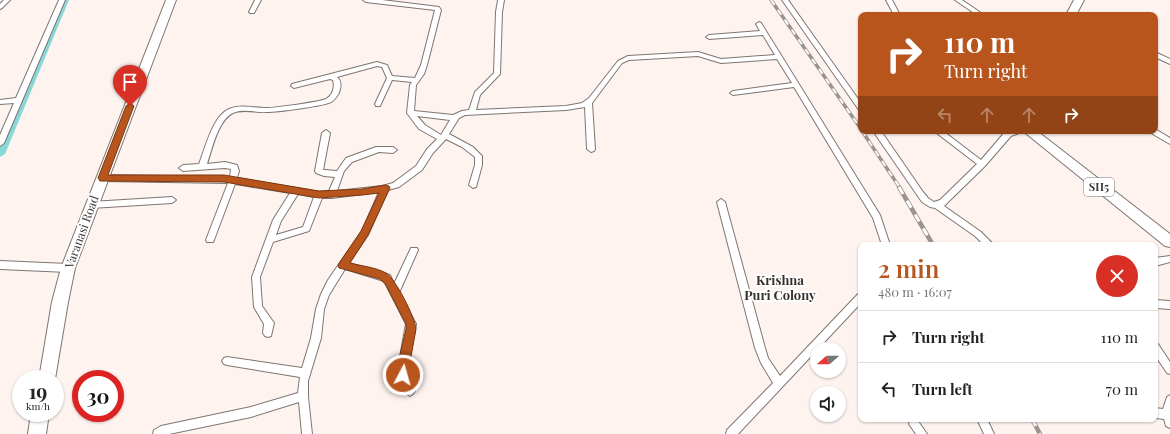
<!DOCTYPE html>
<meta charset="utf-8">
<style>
:root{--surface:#fff;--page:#f6f6f6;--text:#222;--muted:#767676;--line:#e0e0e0;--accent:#b8551c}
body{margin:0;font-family:"Playfair Display",serif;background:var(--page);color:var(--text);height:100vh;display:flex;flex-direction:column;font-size:15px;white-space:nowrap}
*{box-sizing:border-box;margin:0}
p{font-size:13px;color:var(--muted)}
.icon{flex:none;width:22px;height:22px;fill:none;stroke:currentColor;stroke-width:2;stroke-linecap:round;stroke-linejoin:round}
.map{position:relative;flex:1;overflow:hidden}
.drawer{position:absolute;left:858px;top:242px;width:300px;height:180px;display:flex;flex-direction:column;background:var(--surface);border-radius:8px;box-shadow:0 1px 3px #0004}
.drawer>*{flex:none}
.guide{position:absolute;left:858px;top:12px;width:300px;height:122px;border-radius:8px;box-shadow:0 1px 3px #0004;background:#b8551c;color:#fff;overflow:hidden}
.needle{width:26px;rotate:249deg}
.tools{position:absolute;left:810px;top:342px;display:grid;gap:8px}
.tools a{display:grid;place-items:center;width:36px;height:36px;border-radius:50%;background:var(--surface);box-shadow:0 1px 3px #0004;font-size:20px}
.speed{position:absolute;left:12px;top:370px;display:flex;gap:8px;font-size:20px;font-weight:700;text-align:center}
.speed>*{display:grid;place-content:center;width:52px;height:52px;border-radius:50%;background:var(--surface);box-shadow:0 1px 3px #0004;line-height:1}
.speed small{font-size:10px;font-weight:400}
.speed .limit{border:6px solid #d22;background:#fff;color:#111}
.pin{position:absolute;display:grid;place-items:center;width:34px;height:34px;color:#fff;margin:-41px -17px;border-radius:50% 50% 50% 0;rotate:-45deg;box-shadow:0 0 4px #0007}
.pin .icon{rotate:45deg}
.me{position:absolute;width:44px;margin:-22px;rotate:6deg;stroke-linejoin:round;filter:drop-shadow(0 0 3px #0008)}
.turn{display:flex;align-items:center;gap:14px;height:84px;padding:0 20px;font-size:18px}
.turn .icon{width:52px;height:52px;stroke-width:2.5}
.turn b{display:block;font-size:28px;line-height:34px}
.lanes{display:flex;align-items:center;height:38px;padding:0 20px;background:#0003;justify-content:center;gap:20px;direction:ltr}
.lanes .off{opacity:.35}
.round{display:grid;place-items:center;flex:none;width:42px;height:42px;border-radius:21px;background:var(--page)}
.summary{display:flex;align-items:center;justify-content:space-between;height:68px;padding:0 20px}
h1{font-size:24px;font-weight:600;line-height:30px;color:var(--accent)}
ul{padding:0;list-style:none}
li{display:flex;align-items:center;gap:12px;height:52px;padding:0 20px;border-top:1px solid var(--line)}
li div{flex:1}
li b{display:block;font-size:15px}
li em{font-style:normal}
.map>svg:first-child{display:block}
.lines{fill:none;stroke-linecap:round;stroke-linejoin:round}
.canal{fill:#88d7d9;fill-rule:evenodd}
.minor-casing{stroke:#7e7571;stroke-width:2}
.primary-casing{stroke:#7e7571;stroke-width:2}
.trunk-casing{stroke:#7e7571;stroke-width:2}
.minor{fill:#fff;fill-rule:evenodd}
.primary{fill:#fff;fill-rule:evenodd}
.trunk{fill:#fff;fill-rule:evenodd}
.rail-far1-casing{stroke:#9b9391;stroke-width:3.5}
.rail-casing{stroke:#9b9391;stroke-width:4.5}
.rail-far1{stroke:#fff;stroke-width:2;stroke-dasharray:6;stroke-linecap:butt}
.rail{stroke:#fff;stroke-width:3;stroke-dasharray:8;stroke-linecap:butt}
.route{fill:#b8551c;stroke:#783712}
.labels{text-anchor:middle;stroke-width:4;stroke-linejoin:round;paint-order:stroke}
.shield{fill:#fff;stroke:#787474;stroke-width:1}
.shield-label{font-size:11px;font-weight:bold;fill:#3e3938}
.street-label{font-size:12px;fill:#3e3938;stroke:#fff}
.neighbourhood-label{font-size:13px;font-weight:bold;fill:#372f2c;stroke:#fff}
</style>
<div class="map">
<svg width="1170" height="434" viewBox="0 0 1170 434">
<rect width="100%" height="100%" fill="#fef3ef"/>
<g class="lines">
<path class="canal" d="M61,0H69L5,154L0,157V143Z"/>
<g class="minor-casing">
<path id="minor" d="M4,0H10L2,8L0,9V4Z
M59,0H65L4,143L0,146V135L14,103L0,104V100L16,98Z
M255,0H261L254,13H250L249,12Z
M363,0H382L439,7L441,10L427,65L424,74L416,85L414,111L453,115L462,111L469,110L475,92L494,73L496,12L498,0H504L502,12L500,74L480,95L476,110L566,106L582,103L589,98L618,61L628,56L698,52L721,59L775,55L763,35L709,39L706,37L709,35L760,31L756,24L759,22L761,23L880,215L890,245H882L873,218L794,87L733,95L730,93L733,91L792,83L777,59L721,63L698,56L629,60L622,63L592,103L595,149L594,151L591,152L587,149L585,107L566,110L465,115L459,118L449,134L473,147L482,156V165L476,187L473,188L469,185L475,165V157L462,147L446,139L433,153L422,170L399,187L388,190L368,235L349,263L390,275L394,284L411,248H417L418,250L399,293L416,324L408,368V375L415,391L413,394L410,396L407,394L398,375V368L406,324L384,281L345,269L329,295L324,309L321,338L308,381V397L312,434H302L299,402L251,417L169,434H153L154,430L161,426L251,407L298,393L300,377L227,365L224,364L222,361L224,358L227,357L302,368L311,338L316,309L321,294L328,280L362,231L379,192L332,198H322L309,231L273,242L260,277L262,306L274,323L271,336L268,337L265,336L263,333L264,324L254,307L252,277L273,220L290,193L235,184L214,240L213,242H207L206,240L228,183L103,181L99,178L103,175L230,177L231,169L225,168L183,171L179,168L183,165L199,164C206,147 212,117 229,109C240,104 254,108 266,108C274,108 320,102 326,99C333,95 335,87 333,80L330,79L294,88L291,86L292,84L377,62L387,65L392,76L415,78L421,65L435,10L366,2ZM377,66L382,67L387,78L375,104L376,106H380L392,80L412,82L410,85L407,113L419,129L437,139L427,149L416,166L393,183L382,186L337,191L344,171L352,162L379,152L393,153L397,150L393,147H376L346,158L337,171L325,170H323L330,133L326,130L322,133L315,171L316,173L324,176L335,177L329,191L319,192L237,178L239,171L237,165L225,162L207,164C212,149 218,120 233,113C243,108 257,113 267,112C276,112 325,106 331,102C334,101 337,96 339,93C341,87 342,81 337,77ZM417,116L450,120L441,135L425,125ZM298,194L314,197L303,227L276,235L281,221Z
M782,0H788L861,103V110H859Z
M886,0H892L900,15H894Z
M955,0H962L984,15H977Z
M1155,52L1170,59V64L1155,57Z
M1155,129L1170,138V144L1151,133L1150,131H1155Z
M873,131H881L923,192L928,198L934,202L940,200L977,164L934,131H943L981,160L1005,132L1020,131L1019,133L1011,136L985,166L944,206L981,232L994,245H984L975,236L935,208L930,207L922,202Z
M172,197L176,200L172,203L91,208L88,207L87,205L88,203L91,202Z
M721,199L725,202L765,348L768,358L780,376L858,294L861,293V303L738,434H726L727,430L773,383L761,363L755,348L717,202Z
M1170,256V262L1155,266V258Z
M0,261L68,264L71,265L72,268L71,271L68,272L0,269Z
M1155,300L1170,301V309L1155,308Z
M1155,343L1158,344L1170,362V374L1167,373L1155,355Z
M1170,395V428L1166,426L1164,419L1155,418V408L1163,409L1167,397Z
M914,419L918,421L927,434H916L909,424L910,421Z
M977,419H987L994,434H984Z"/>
</g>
<g class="primary-casing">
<path id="primary" d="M1074,0H1084L1076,15H1066Z
M1023,131H1037L1170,234V247L1165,246Z"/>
</g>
<g class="trunk-casing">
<path id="trunk" d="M166,0H176L75,268L68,302L55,379H39L52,302L61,268Z
M31,413H49L46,434H28Z"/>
</g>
<use href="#minor" class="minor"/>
<use href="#primary" class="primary"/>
<use href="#trunk" class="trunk"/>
<g class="rail-far1-casing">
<path id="rail-far1" d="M771,0L861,129
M862,131L900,188"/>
</g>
<g class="rail-casing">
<path id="rail" d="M899,187L933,245
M1032,419L1040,434"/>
</g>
<use href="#rail-far1" class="rail-far1"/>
<use href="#rail" class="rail"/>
</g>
<path class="route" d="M130,103L134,106L108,175H224L319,191L362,189L385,185L389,186L390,188L368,235L350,263C361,266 375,267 386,273C395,278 415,317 416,329L407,378L403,380L399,378L397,368L406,329V324L386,285L380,279L343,269L339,268L338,265L361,231L379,193L362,195L319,198L224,182L100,181L98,178L126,106Z"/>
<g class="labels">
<rect class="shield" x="1084" y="178" width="30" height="18" rx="3"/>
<g class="shield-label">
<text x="1099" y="191">SH5</text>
</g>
<g class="street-label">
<text transform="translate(82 232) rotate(-70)" y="4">Varanasi Road</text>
</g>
<g class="neighbourhood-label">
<text x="780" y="285">Krishna<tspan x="780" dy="15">Puri Colony</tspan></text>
</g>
</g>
</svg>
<div class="tools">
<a><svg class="needle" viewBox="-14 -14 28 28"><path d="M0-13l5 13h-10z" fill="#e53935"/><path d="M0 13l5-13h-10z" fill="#767676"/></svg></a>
<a><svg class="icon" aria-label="sound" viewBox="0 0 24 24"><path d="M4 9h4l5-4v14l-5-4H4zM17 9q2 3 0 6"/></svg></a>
</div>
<div class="speed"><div>19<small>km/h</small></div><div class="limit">30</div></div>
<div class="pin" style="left:130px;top:106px;background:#d93025"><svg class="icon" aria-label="arrive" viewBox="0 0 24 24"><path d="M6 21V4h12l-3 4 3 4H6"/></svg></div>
<svg class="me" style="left:403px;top:375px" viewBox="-20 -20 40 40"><circle r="17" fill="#b8551c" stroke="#fff" stroke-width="3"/><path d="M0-11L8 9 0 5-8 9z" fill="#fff"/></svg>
<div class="guide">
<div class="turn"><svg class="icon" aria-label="right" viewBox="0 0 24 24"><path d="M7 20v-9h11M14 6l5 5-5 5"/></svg><div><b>110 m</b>Turn right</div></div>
<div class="lanes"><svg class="icon off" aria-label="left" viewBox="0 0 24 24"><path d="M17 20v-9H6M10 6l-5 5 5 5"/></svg><svg class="icon off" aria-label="ahead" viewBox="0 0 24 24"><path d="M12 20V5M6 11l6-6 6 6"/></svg><svg class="icon off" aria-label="ahead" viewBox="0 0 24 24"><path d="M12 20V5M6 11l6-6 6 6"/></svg><svg class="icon" aria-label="right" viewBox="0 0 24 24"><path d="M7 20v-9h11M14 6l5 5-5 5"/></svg></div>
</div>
<section class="drawer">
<div class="summary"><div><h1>2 min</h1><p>480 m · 16:07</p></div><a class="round" style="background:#d93025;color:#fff"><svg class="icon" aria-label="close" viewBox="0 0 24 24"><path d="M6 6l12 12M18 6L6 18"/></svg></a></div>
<ul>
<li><svg class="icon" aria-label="right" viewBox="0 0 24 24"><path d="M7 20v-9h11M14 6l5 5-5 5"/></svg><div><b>Turn right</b></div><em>110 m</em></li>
<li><svg class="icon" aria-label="left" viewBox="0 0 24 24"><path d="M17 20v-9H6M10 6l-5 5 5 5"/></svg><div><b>Turn left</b></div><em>70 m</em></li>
</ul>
</section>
</div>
